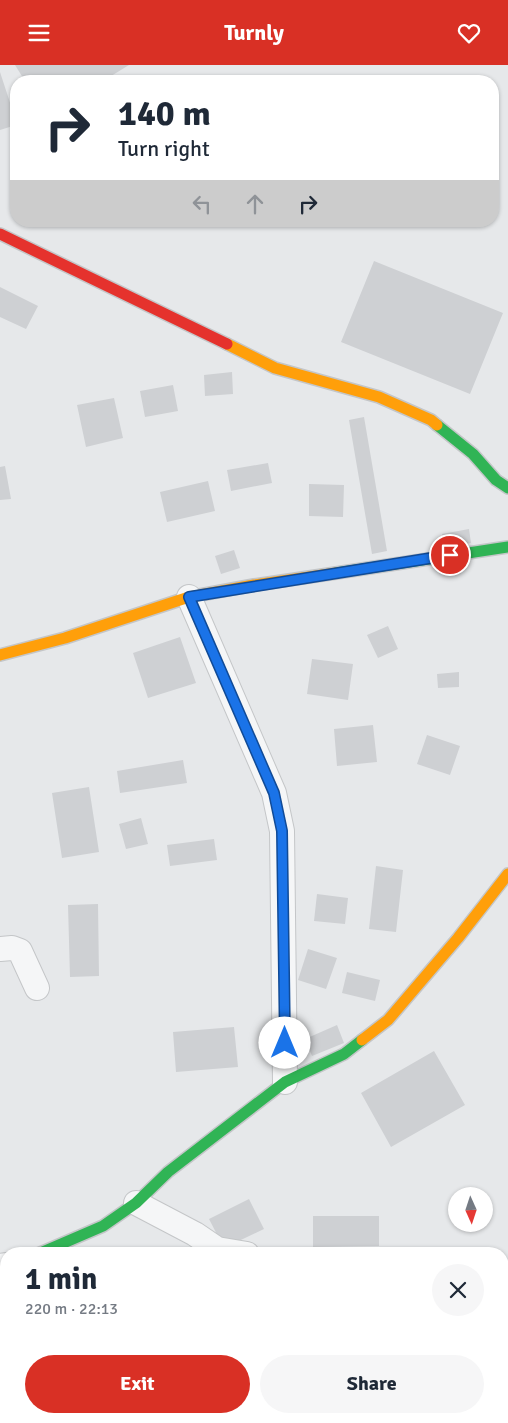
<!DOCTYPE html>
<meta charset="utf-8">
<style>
:root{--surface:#fff;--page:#f6f6f7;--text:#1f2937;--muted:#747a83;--accent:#d93025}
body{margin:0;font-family:Signika,sans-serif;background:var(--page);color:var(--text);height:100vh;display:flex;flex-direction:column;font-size:19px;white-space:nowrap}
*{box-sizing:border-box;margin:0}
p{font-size:16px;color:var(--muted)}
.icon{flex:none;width:28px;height:28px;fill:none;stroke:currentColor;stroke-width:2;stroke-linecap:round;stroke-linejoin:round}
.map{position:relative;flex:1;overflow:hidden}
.details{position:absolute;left:0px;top:1182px;width:509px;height:176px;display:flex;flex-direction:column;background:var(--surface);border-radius:20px 20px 0 0;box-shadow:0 1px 4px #0004}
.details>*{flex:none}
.banner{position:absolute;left:10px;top:10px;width:489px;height:152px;border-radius:20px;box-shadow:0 1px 4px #0004;background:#fff;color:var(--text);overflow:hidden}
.needle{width:32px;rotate:177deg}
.fabs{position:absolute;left:448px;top:1122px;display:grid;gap:10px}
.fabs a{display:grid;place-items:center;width:45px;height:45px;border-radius:50%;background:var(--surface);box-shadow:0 1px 4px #0004;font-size:25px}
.pin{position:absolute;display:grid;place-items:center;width:42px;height:42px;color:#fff;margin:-21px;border:2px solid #fff;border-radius:50%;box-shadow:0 1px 5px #0007}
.me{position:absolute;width:55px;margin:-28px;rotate:0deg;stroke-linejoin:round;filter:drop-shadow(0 0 4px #0008)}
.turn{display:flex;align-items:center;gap:18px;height:105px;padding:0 25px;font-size:22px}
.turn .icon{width:65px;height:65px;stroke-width:2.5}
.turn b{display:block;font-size:35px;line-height:42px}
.lanes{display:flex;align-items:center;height:48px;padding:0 25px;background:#0003;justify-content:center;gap:25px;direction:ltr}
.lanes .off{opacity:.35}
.round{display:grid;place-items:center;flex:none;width:52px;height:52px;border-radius:26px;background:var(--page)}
.overview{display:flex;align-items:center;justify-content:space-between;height:85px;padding:0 25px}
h1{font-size:30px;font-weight:800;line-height:38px}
.primary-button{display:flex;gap:10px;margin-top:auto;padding:10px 25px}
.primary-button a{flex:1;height:58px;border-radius:30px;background:var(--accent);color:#fff;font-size:20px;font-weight:800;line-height:58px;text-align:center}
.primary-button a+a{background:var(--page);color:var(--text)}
header{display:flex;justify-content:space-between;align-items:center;height:65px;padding:0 25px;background:var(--accent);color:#fff;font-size:22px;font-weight:800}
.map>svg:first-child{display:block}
.building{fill:#ced0d3}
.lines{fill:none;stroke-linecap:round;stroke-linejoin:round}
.street-casing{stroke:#c4c6c8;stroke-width:26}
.fast-casing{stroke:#c4c6c8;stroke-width:14}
.slow-casing{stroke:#c4c6c8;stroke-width:14}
.jam-casing{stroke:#c4c6c8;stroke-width:14}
.street{stroke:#f5f6f7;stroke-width:24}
.fast{stroke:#30b455;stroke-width:11}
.slow{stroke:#ff9f0a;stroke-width:11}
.jam{stroke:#e5322d;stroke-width:11}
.route-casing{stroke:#114b97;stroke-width:12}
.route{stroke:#1a73e8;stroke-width:9}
</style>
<header><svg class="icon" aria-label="menu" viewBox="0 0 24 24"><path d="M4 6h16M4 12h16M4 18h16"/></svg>Turnly<svg class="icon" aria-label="heart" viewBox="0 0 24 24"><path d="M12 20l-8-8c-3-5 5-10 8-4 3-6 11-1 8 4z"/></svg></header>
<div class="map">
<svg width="508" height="1358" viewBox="0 0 508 1358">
<rect width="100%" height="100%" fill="#e6e8ea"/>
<path class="building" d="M15,0H129L103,16H25Z
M0,7L16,56V60L0,65Z
M374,196L503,248L470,329L341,277Z
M0,222L38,241L26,264L0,252Z
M232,307L233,329L205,331L204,310Z
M173,320L178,346L145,352L140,326Z
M114,333L123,373L86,382L77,340Z
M364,352L387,486L372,489L349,355Z
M268,398L272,418L231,426L227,405Z
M5,401L11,434L0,435V402Z
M208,416L215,446L167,457L160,427Z
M309,419L344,420L343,452L309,451Z
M469,464L471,478L444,483L442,469Z
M234,485L240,503L221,509L215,491Z
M388,561L398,584L378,593L367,570Z
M180,572L196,618L148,633L133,588Z
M312,594L353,599L348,635L307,629Z
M459,607V622L438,623L437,609Z
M373,660L377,697L337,701L334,664Z
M427,670L460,681L450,710L417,699Z
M183,695L187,718L120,728L117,706Z
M89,722L99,787L62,793L52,728Z
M141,753L148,779L126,784L119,759Z
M214,774L217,795L170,801L167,780Z
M376,801L403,805L396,867L369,864Z
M317,829L348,833L345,859L314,856Z
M98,839L99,911L70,912L68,840Z
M308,884L337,893L326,924L298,915Z
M347,907L380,915L375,936L342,928Z
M337,960L344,978L312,991L305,974Z
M234,962L238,1002L176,1007L173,967Z
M434,986L465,1040L391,1082L361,1028Z
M249,1134L264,1164L224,1183L209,1154Z
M313,1151H379V1181L313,1182Z
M39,1352H70L61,1358H42Z"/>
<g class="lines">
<g class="street-casing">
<path id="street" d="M189,532L274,728L282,766L285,1017
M0,884L12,883L20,886L37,923
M136,1138L195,1169L217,1184L247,1189
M0,1201L6,1200
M502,1214H508
M250,1352L270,1358"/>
</g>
<g class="fast-casing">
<path id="fast" d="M437,360L473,389L496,415L508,423
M336,508L508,482
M38,1189L103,1161L136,1138L168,1107L285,1017L344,989L362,975"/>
</g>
<g class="slow-casing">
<path id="slow" d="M227,279L275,303L379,332L431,355L437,360
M0,590L65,573L189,532L254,520L336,508
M362,975L388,955L458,873L508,809"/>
</g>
<g class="jam-casing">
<path id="jam" d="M0,169L227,279"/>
</g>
<use href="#street" class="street"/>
<use href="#fast" class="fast"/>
<use href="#slow" class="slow"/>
<use href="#jam" class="jam"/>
</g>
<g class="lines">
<g class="route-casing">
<path id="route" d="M285,978L282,766L274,728L189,532L450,490"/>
</g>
<use href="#route" class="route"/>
</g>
</svg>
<div class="fabs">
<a><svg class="needle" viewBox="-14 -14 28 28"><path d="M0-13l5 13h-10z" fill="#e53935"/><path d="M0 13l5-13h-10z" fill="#747a83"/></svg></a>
</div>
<div class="pin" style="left:450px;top:490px;background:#d93025"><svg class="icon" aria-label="arrive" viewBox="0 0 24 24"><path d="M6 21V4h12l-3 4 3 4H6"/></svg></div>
<svg class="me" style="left:285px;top:978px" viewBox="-20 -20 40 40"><circle r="19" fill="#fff"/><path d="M0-13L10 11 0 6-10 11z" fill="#1a73e8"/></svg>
<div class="banner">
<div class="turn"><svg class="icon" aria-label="right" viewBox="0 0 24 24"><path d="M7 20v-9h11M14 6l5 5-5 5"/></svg><div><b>140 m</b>Turn right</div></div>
<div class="lanes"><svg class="icon off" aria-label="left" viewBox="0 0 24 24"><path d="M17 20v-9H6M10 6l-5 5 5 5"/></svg><svg class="icon off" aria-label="ahead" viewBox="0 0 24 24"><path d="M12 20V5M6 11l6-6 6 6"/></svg><svg class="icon" aria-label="right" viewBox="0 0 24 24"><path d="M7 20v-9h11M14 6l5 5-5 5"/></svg></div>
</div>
<section class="details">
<div class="overview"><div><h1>1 min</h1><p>220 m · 22:13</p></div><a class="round"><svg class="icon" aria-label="close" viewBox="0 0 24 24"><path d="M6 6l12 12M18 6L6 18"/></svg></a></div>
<div class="primary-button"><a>Exit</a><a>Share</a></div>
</section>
</div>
